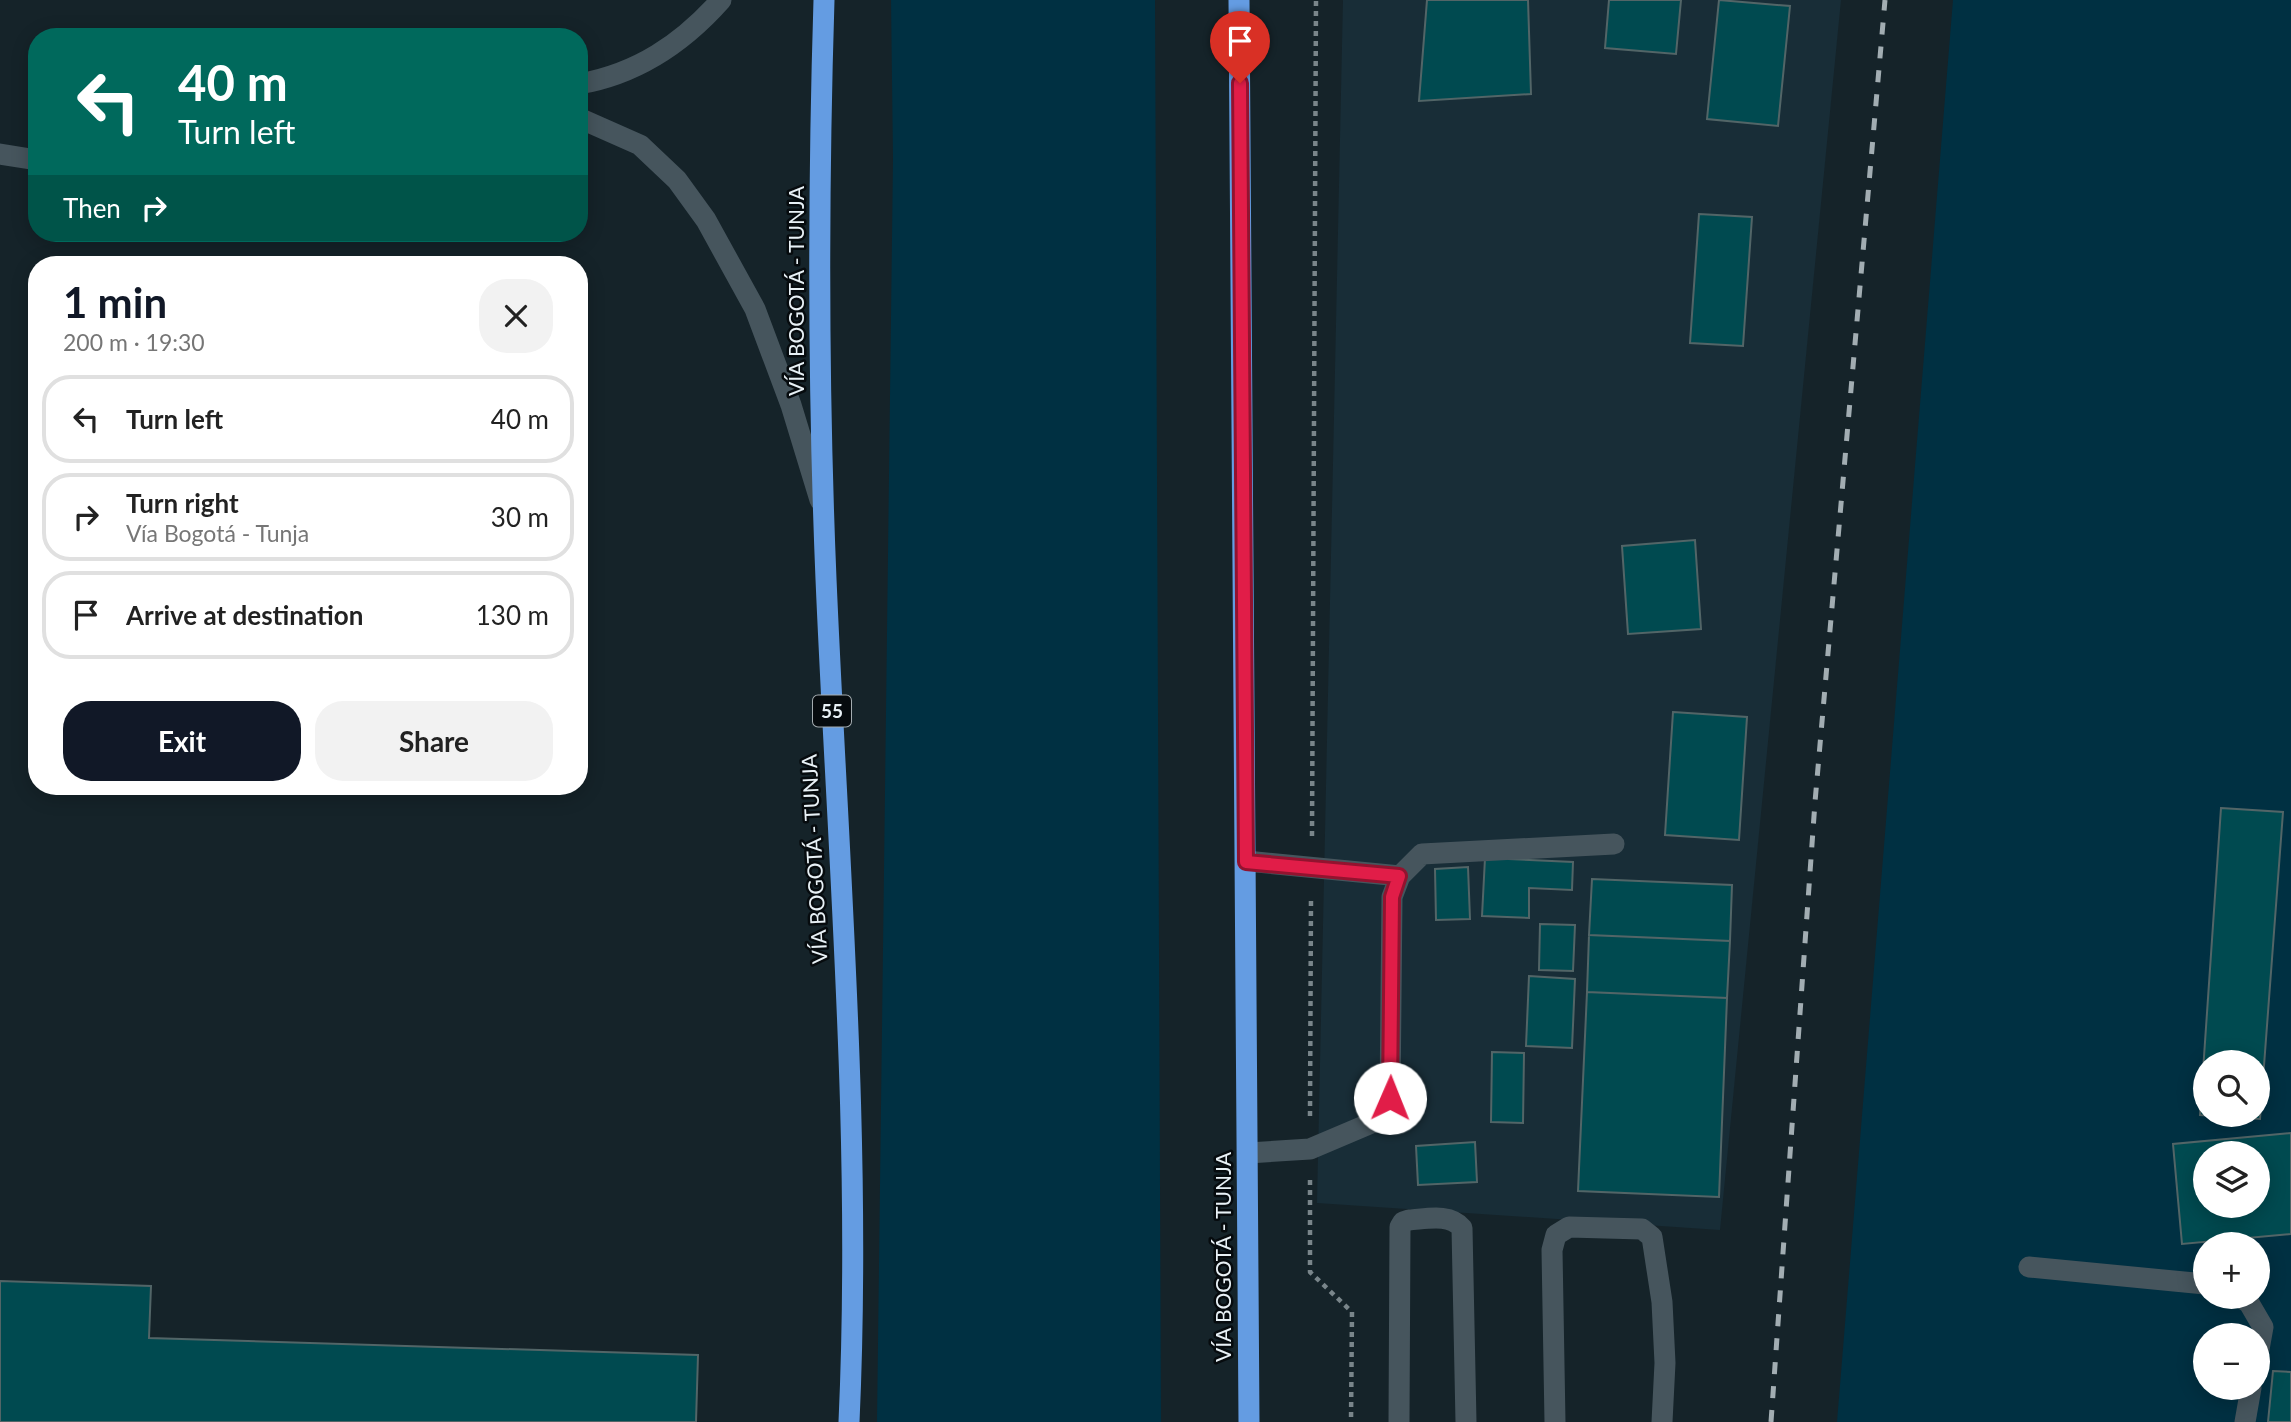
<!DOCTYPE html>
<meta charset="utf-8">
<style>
:root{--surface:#fff;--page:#f2f2f2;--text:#222;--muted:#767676;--line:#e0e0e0;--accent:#111827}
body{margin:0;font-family:Lato,sans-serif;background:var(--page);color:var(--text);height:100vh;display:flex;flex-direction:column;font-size:26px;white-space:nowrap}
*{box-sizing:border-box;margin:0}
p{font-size:23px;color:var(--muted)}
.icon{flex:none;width:38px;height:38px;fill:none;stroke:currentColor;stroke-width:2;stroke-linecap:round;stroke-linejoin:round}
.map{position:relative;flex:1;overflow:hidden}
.sheet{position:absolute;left:28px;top:256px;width:560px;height:539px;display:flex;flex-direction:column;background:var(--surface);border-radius:28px;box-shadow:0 4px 18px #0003}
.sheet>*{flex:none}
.top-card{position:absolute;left:28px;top:28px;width:560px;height:214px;border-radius:28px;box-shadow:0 4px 18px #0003;background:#00695c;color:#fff;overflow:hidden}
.buttons{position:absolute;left:2193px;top:1050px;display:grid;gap:14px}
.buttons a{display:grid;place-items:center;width:77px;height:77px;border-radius:50%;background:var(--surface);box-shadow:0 4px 18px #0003;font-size:35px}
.pin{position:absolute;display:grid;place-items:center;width:60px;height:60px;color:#fff;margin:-72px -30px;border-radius:50% 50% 50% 0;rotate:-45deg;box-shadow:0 0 7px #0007}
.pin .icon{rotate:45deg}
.me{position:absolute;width:77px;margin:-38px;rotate:1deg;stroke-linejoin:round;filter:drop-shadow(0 0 5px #0008)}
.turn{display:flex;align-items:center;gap:24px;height:147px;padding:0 35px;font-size:32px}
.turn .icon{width:91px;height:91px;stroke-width:2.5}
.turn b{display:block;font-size:49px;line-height:60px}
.then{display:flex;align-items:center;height:66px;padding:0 35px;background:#0003;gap:14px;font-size:26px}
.round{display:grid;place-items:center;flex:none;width:74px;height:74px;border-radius:28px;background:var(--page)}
.headline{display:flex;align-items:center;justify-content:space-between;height:119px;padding:0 35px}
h1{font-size:42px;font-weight:700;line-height:52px;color:var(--accent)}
.primary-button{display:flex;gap:14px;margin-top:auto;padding:14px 35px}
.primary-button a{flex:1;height:80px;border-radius:28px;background:var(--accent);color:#fff;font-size:28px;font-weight:700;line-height:80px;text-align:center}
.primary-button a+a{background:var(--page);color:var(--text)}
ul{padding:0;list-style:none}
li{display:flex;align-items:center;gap:21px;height:88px;margin:0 14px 10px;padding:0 21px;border:4px solid var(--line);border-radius:28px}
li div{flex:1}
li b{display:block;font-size:26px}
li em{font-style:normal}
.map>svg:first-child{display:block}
.built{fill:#182d37}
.green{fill:#003042;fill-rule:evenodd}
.building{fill:#004a50;stroke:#526567;stroke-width:2;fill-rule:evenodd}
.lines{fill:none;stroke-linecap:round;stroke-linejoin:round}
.path{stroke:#79858a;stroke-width:4.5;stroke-dasharray:5 5;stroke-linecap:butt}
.minor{stroke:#46555d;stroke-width:21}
.highway{stroke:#649ce2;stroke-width:21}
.rail{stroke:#a2adb2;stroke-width:5;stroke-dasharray:12 12;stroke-linecap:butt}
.route-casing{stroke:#92132f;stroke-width:18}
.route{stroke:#e11d48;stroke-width:12}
.labels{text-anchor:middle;stroke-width:5;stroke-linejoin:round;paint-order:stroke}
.shield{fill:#060b0e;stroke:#a4acb0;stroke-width:2}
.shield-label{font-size:19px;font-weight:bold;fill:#e8f1f6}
.street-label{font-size:21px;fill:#e8f1f6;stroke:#060b0e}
</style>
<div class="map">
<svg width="2291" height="1422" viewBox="0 0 2291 1422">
<rect width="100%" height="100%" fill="#152329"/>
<path class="built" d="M1343,0H1841L1720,1230L1317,1203Z"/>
<path class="green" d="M891,0H1155L1161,1422H877L893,159Z
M1953,0H2291V1422H1837ZM2205,1062H2258V1115H2205ZM2205,1153H2258V1206H2205ZM2205,1244H2258V1297H2205ZM2205,1335H2258V1388H2205Z"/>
<path class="building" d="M1427,0H1528L1531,94L1419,101Z
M1609,0H1681L1676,54L1605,48Z
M1719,0L1790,6L1778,126L1707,119Z
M1699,214L1752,217L1743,346L1690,343Z
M1695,540L1701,629L1628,634L1622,546Z
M1673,712L1747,717L1739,840L1665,835Z
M2221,808L2283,812L2260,1119L2200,1115ZM2205,1062H2258V1115H2205Z
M1485,858L1573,862L1572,890L1529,888V918L1482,916Z
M1468,867L1470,919L1436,920L1435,869Z
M1592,879L1732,885L1730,941L1589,935Z
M1540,924L1575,925L1573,971L1539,970Z
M1589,935L1730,941L1727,998L1587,992Z
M1529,976L1575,979L1572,1048L1526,1046Z
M1587,992L1727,998L1719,1197L1578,1191Z
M1492,1052L1524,1053L1523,1123L1491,1122Z
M2291,1133V1234L2182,1244L2173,1144ZM2205,1153H2258V1206H2205Z
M1475,1142L1477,1182L1418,1185L1416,1146Z
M0,1281L151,1286L149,1338L698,1355L696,1422H0Z
M2273,1371L2291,1372V1422H2268Z"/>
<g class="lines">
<path class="path" d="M1312,836L1316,0
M1310,1116L1311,897
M1310,1180V1272L1352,1312L1351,1422"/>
<path class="minor" d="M579,84C637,74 682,44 721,0
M579,118L640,145L677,180L706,220L755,309L791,405L820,500
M0,154L37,160
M1246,861L1400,876
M1248,1153L1310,1149L1376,1121L1390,1098L1392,897L1400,876L1422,854L1614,844
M2029,1267L2205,1284
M2240,1297L2249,1303L2263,1327L2258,1355
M1399,1422L1400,1227L1403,1222L1409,1220C1426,1219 1450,1213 1462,1228L1466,1422
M1555,1422L1552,1250L1556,1235L1569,1227L1642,1229L1652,1237L1662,1302L1665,1363L1662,1422
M2245,1422L2251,1388"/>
<path class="highway" d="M824,0C818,193 818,386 826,579C838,860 862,1141 849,1422
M1239,0L1249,1422"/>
<path class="rail" d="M1771,1422L1815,802L1885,0"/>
</g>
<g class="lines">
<g class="route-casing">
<path id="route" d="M1240,83L1246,862L1399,876L1392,897L1390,1098"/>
</g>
<use href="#route" class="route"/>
</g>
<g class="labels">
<rect class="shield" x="813" y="695.5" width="38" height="31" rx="5"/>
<g class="shield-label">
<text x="832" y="718">55</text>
</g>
<g class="street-label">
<text transform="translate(797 291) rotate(-90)" y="7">VÍA BOGOTÁ - TUNJA</text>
<text transform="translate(815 859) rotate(-93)" y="7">VÍA BOGOTÁ - TUNJA</text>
<text transform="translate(1224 1257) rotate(-90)" y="7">VÍA BOGOTÁ - TUNJA</text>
</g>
</g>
</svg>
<div class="buttons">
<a><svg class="icon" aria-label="search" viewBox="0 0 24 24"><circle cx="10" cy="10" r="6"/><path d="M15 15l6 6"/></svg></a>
<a><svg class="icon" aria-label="layers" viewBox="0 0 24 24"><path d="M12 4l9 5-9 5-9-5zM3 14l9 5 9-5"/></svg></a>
<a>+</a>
<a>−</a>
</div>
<div class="pin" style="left:1240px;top:83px;background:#d93025"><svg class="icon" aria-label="arrive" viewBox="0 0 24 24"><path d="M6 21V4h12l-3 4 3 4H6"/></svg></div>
<svg class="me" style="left:1390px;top:1098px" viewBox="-20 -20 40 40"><circle r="19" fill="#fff"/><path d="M0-13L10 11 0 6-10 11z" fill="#e11d48"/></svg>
<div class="top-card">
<div class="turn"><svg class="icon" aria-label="left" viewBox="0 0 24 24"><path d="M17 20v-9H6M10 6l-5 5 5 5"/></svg><div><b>40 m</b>Turn left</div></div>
<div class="then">Then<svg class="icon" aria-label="right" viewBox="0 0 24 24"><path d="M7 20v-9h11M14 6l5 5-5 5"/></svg></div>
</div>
<section class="sheet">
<div class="headline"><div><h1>1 min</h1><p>200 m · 19:30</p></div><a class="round"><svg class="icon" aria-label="close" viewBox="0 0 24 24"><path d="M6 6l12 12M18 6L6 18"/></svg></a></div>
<ul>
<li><svg class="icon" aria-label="left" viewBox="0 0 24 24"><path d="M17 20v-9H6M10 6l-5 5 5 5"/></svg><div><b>Turn left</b></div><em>40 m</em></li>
<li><svg class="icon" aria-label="right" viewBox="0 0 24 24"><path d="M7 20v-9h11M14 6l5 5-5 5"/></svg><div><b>Turn right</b><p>Vía Bogotá - Tunja</p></div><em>30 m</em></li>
<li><svg class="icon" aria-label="arrive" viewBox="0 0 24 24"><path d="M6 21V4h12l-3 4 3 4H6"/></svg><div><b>Arrive at destination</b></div><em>130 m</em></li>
</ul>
<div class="primary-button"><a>Exit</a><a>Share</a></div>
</section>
</div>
